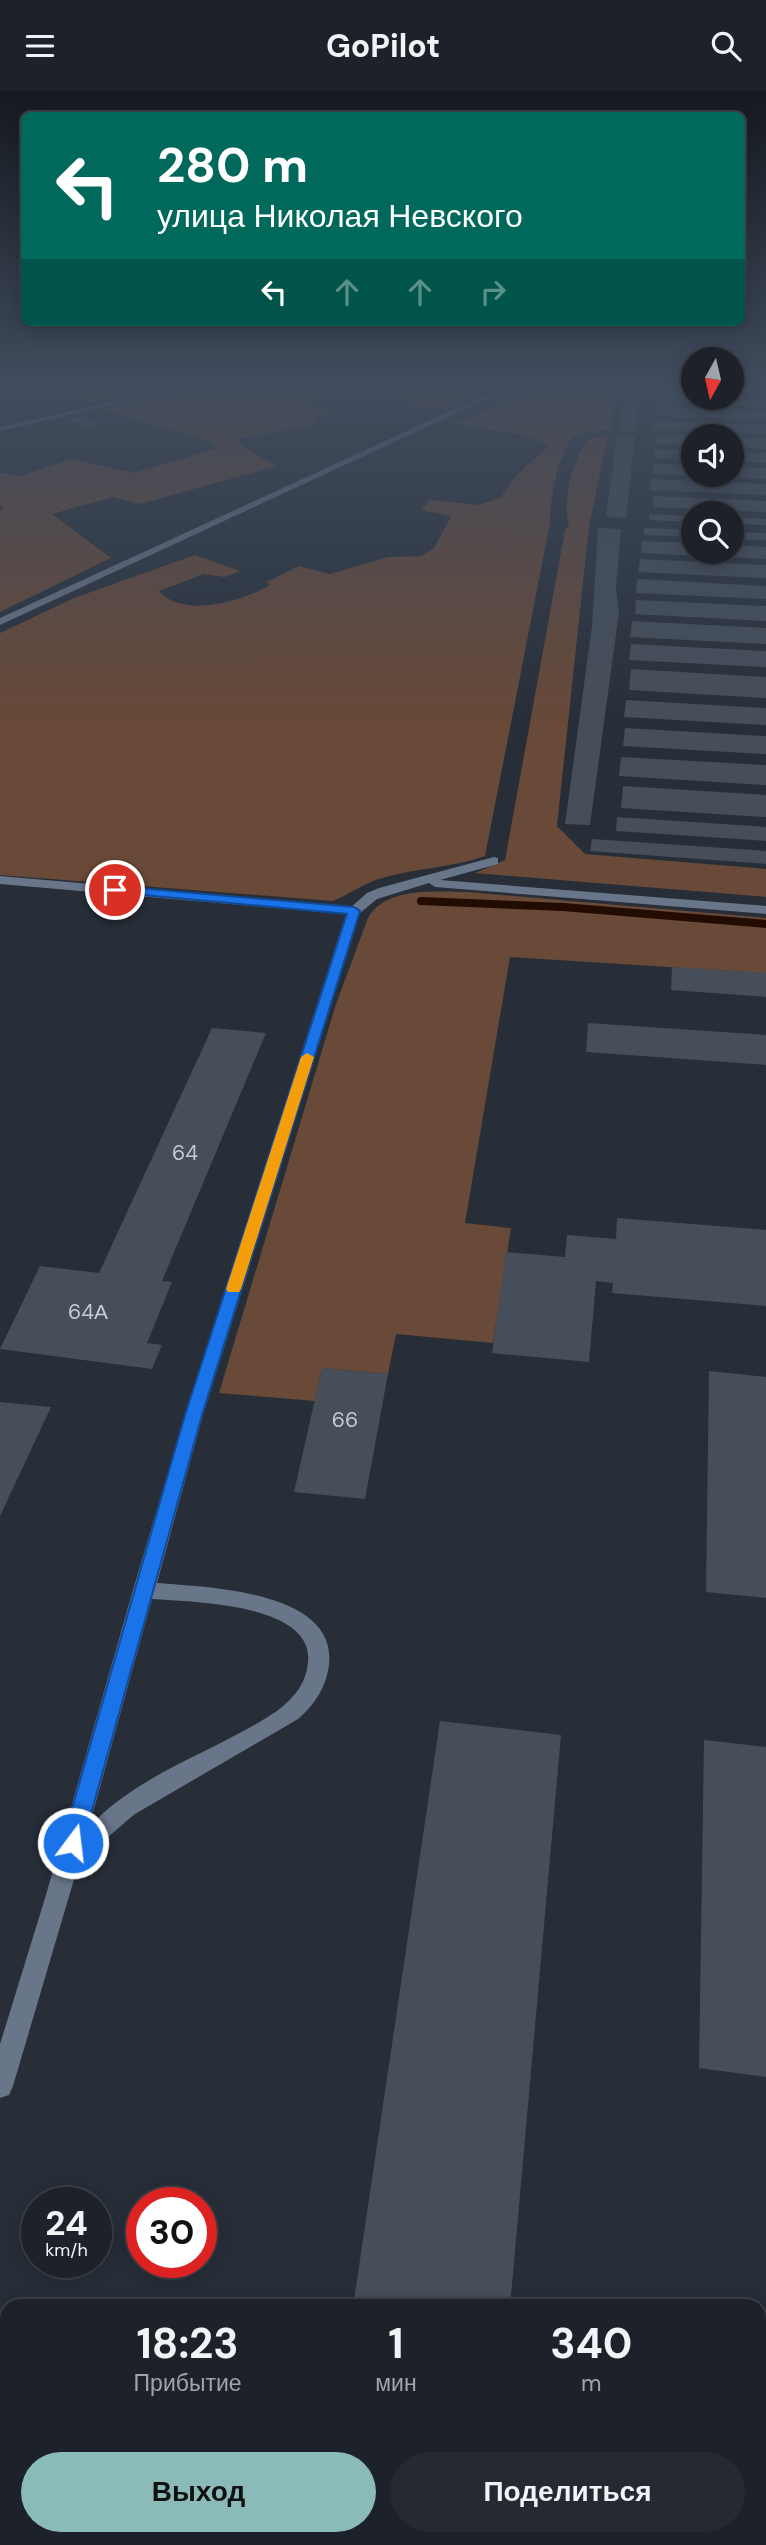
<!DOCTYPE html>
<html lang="ru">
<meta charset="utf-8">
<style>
:root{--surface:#1d222a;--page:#252a32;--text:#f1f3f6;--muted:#a0a4a8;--line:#3b3f47;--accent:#8bbbb9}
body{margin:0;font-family:"DM Sans",sans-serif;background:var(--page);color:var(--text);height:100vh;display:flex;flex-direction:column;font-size:26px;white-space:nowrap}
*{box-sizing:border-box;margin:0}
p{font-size:23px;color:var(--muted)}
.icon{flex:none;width:38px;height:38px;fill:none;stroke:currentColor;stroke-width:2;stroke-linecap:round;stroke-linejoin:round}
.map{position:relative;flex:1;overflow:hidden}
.panel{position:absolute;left:0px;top:2208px;width:766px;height:247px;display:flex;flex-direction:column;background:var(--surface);border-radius:21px 21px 0 0;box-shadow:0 4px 18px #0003,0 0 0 2px var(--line)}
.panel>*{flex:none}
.top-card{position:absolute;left:21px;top:21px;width:724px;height:214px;border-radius:10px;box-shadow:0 4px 18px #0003,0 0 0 2px var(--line);background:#00695c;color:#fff;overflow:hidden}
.needle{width:46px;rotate:188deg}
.fabs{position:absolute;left:681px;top:256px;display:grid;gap:14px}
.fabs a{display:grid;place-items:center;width:63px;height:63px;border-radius:50%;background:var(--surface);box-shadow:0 4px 18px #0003,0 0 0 2px var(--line);font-size:35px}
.speed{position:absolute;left:21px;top:2096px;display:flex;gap:14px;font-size:35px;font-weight:700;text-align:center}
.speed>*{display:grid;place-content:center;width:91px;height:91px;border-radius:50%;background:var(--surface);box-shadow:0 4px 18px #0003,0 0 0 2px var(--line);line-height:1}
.speed small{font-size:18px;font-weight:400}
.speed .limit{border:10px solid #d22;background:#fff;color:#111}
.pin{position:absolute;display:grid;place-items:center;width:60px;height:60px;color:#fff;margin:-30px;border:4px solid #fff;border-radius:50%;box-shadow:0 2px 7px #0007}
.me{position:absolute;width:77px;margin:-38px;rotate:15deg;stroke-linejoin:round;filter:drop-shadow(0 0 5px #0008)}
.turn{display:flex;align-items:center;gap:24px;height:147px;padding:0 21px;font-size:32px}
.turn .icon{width:91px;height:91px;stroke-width:2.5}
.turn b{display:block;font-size:49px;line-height:60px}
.lanes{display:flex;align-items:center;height:66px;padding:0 21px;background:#0003;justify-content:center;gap:35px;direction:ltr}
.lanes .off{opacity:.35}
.eta{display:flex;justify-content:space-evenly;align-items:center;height:119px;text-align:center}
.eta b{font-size:42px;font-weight:700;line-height:49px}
.primary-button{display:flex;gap:14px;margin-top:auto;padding:14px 21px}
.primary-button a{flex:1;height:80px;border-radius:42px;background:var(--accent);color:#111;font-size:28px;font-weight:700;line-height:80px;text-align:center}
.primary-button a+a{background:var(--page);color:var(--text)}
header{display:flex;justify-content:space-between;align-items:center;height:91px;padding:0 21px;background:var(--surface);font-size:32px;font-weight:700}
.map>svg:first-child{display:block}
.green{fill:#694937}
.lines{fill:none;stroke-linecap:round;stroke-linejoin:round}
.stream{stroke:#220b01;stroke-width:8}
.building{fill:#464e59}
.minor{fill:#69768a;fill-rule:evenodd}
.route{fill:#1a73e8;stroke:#114b97;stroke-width:2}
.slow{fill:#f59e0b}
.labels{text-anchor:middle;stroke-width:7;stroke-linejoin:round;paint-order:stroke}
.number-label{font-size:21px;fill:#c6cbd3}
</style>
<header><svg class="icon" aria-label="menu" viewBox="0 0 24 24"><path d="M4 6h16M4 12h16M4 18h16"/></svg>GoPilot<svg class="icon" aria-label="search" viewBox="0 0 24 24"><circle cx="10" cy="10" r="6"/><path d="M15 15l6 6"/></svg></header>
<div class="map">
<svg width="766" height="2454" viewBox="0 0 766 2454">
<rect width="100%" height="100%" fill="#272e38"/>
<path class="green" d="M69,294H178L90,313Z
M210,294H374L308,312L332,322L310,327L319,332L235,348L246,358L277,375L140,413L113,406L52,423L111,467L0,521V420L3,416L0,414V382L19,385L73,368L133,382L215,358L217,356L209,350L101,318Z
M380,294H496C471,306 443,326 415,316L414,312L395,309L398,306L396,304Z
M537,294H619L609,339C597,340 581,340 572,348C559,358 549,415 550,432L485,765C452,777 416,777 382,787C364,792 350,803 333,810L0,784V542L74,507L195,464L240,480L225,486L204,483L159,500C183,528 243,510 270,494L267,491L299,475L330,483L388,466L421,465L434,457L451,425L421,419L430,409L478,414L500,407L516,385L548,355L523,344L455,333Z
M608,345L589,435L557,735L585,763L766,778V806L475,782L505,769L565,439L569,434C562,407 572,372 588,348Z
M468,801L766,827V882L510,866L465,1132L511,1137L493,1252L396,1243L388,1283L322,1277L315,1310L219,1302L336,913L368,827C386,795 437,801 468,801Z"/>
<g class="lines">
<path class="stream" d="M421,810L563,816L766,833"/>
</g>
<path class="building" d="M626,294H644L642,308H624Z
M662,294H693V301L661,300Z
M732,294L766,296V304L732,303Z
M659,303L766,307V316L658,312Z
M622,312H638L636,341L620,340Z
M658,316L766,320V329L657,325Z
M80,325L100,333L88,336L68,328Z
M655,330L766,334V343L654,339Z
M657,343L693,345V355L656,353Z
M617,344H635L626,427L606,426Z
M732,347L766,348V358L732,356Z
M655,358L693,359V369L654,367Z
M732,361L766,362V372L732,371Z
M653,373L693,374V385L652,383Z
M732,376L766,377V388L712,385V383H732Z
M651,388L766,393V404L650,399Z
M653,405L766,410V421L653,416Z
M649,423L693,425V431L649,429Z
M732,426L766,428V434L732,433Z
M598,437L621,438L616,497L619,521L590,734L565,733L592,535Z
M644,437L693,439V446L644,444Z
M732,441L766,442V449L732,448Z
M642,450L693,452V460H732V454L766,456V468L641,462Z
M640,468L766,474V487L638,481Z
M637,488L766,495V508L636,502Z
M636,509L766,515V530L635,523Z
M632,530L766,537V553L630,546Z
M631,553L766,560V576L629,569Z
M631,578L766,586V607L629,599Z
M626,609L766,617V634L624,626Z
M625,637L766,645V663L623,655Z
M621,666L766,674V694L619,685Z
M623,695L766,704V726L621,717Z
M617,726L766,736V750L616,740Z
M592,748L766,760V773L590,760Z
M672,876L766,882V906L671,899Z
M588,932L766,944V974L586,961Z
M212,937L266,942L162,1190L172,1191L147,1252L162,1254L152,1278L0,1258L40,1175L99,1182Z
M617,1127L766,1139V1215L612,1202L613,1192L596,1190L589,1271L492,1262L506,1161L565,1166L567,1144L616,1148Z
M322,1277L388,1283L365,1408L294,1401Z
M709,1280L766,1286V1507L706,1501Z
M0,1311L51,1316L0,1425Z
M440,1630L561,1644L510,2216H353Z
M704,1649L766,1656V1986L699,1977Z
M20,2448H153L151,2454H19Z
M319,2448H490L489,2454H318Z"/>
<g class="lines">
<path class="minor" d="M184,294H199L0,340V336Z
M507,294H517L0,534V527Z
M494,766L498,767V773L440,789L766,815V823L435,796L429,792L377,808L360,822L203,1324L157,1492C205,1496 337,1499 329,1573C327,1594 315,1614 298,1628L135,1723C118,1737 102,1750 90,1768C85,1775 83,1782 75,1785L13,1995L9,2004L0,2007V1953L46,1804L133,1499L185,1324L346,823L0,793V785L351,816L367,802L379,797ZM152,1508C192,1511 314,1512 308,1571C306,1593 294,1607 277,1620C216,1661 140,1681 89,1736Z"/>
</g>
<linearGradient id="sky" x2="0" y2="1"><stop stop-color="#15191f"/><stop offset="0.46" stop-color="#414c5e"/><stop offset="1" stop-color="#414c5e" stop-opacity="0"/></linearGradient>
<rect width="766" height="638" fill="url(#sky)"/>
<path class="route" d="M115,795L354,816L360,820L202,1324L83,1752L80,1759L73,1761L65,1759L62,1752L185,1324L347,823L111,801V796Z"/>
<path class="slow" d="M307,962L314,966L241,1198L239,1201H228L226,1198L301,966Z"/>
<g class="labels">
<g class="number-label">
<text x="185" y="1069">64</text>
<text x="88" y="1228">64А</text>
<text x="345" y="1336">66</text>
</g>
</g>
</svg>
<div class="fabs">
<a><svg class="needle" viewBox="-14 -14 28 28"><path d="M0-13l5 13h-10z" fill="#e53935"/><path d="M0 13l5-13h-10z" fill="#a0a4a8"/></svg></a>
<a><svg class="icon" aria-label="sound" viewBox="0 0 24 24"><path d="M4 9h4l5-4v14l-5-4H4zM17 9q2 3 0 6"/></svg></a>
<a><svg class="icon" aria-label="search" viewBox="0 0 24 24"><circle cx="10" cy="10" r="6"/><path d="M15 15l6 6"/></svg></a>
</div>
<div class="speed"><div>24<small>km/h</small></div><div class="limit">30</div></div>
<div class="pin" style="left:115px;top:799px;background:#d93025"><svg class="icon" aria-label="arrive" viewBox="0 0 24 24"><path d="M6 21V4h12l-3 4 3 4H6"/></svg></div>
<svg class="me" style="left:73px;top:1752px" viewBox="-20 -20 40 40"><circle r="17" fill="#1a73e8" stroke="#fff" stroke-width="3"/><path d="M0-11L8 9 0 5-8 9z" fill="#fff"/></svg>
<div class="top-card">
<div class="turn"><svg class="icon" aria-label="left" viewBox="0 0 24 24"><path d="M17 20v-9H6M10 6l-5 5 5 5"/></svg><div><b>280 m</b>улица Николая Невского</div></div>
<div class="lanes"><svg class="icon" aria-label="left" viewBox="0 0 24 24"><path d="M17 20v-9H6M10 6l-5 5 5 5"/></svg><svg class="icon off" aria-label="ahead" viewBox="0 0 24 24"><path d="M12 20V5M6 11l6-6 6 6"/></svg><svg class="icon off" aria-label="ahead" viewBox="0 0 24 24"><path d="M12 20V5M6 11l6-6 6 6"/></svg><svg class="icon off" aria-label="right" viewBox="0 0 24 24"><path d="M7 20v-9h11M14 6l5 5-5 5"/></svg></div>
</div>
<section class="panel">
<div class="eta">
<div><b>18:23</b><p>Прибытие</p></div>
<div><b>1</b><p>мин</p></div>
<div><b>340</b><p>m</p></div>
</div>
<div class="primary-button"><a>Выход</a><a>Поделиться</a></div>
</section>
</div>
